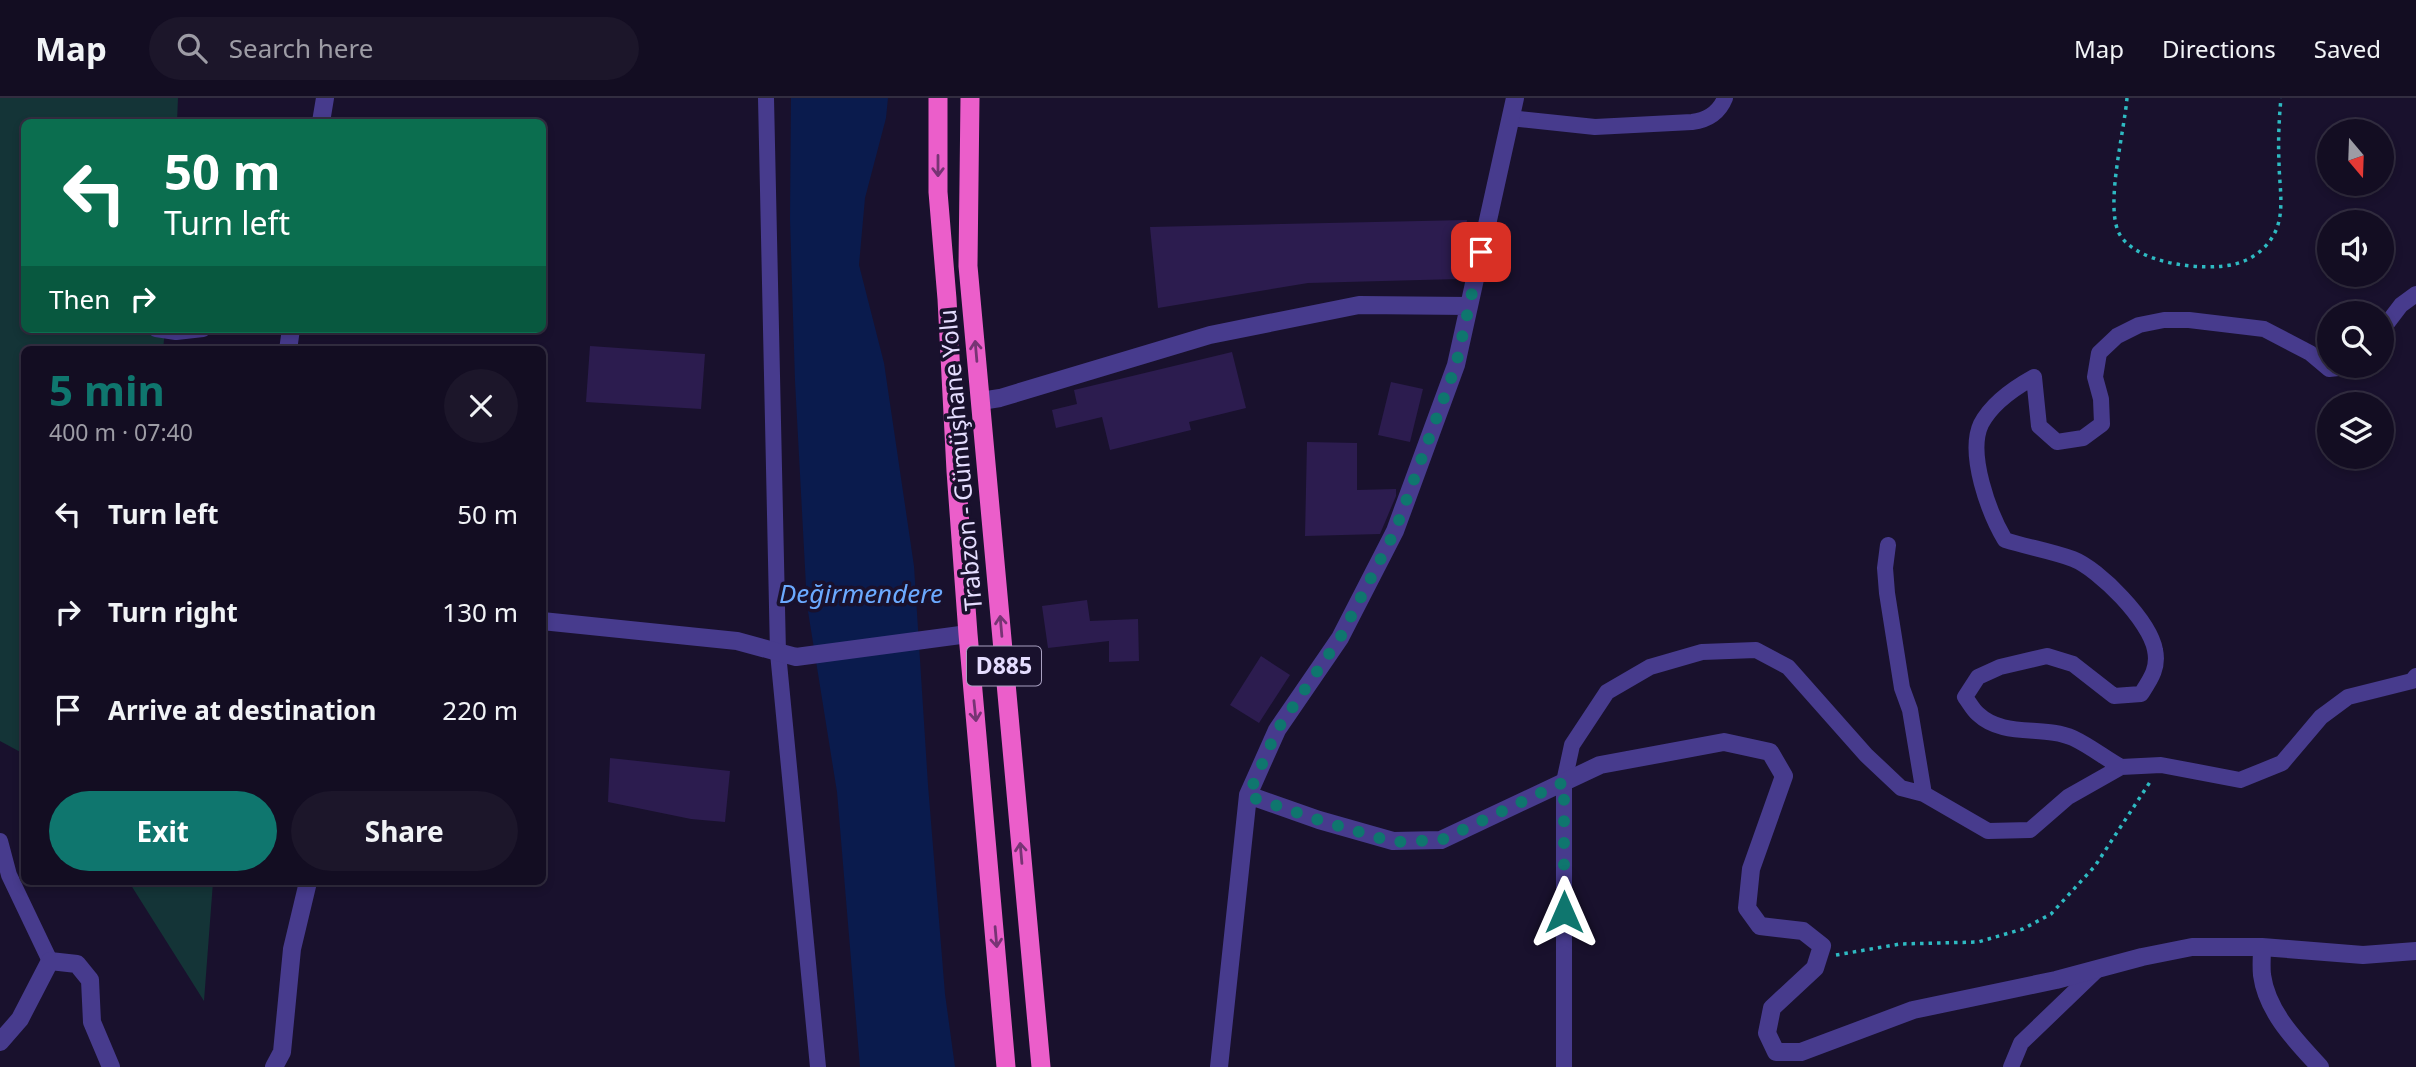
<!DOCTYPE html>
<meta charset="utf-8">
<style>
:root{--surface:#130d22;--page:#1c162a;--text:#f1f3f6;--muted:#9d9ca5;--line:#322d40;--accent:#0f766e}
body{margin:0;font-family:"Noto Sans",sans-serif;background:var(--page);color:var(--text);height:100vh;display:flex;flex-direction:column;font-size:26px;white-space:nowrap}
*{box-sizing:border-box;margin:0}
p{font-size:23px;color:var(--muted)}
.icon{flex:none;width:38px;height:38px;fill:none;stroke:currentColor;stroke-width:2;stroke-linecap:round;stroke-linejoin:round}
.map{position:relative;flex:1;overflow:hidden}
.side{position:absolute;left:21px;top:248px;width:525px;height:539px;display:flex;flex-direction:column;background:var(--surface);border-radius:10px;box-shadow:0 4px 10px #0003,0 0 0 2px var(--line)}
.side>*{flex:none}
.guide{position:absolute;left:21px;top:21px;width:525px;height:214px;border-radius:10px;box-shadow:0 4px 10px #0003,0 0 0 2px var(--line);background:#0b6e4f;color:#fff;overflow:hidden}
.needle{width:46px;rotate:161deg}
.controls{position:absolute;left:2317px;top:21px;display:grid;gap:14px}
.controls a{display:grid;place-items:center;width:77px;height:77px;border-radius:50%;background:var(--surface);box-shadow:0 4px 10px #0003,0 0 0 2px var(--line);font-size:35px}
.pin{position:absolute;display:grid;place-items:center;width:60px;height:60px;color:#fff;margin:-30px;border-radius:14px;box-shadow:0 4px 10px #0006}
.me{position:absolute;width:77px;margin:-38px;rotate:0deg;stroke-linejoin:round;filter:drop-shadow(0 0 5px #0008)}
.turn{display:flex;align-items:center;gap:24px;height:147px;padding:0 28px;font-size:32px}
.turn .icon{width:91px;height:91px;stroke-width:2.5}
.turn b{display:block;font-size:49px;line-height:60px}
.then{display:flex;align-items:center;height:66px;padding:0 28px;background:#0003;gap:14px;font-size:26px}
.round{display:grid;place-items:center;flex:none;width:74px;height:74px;border-radius:37px;background:var(--page)}
.overview{display:flex;align-items:center;justify-content:space-between;height:119px;padding:0 28px}
h1{font-size:42px;font-weight:700;line-height:52px;color:var(--accent)}
.primary-button{display:flex;gap:14px;margin-top:auto;padding:14px 28px}
.primary-button a{flex:1;height:80px;border-radius:42px;background:var(--accent);color:#fff;font-size:28px;font-weight:700;line-height:80px;text-align:center}
.primary-button a+a{background:var(--page);color:var(--text)}
ul{padding:0;list-style:none}
li{display:flex;align-items:center;gap:21px;height:98px;padding:0 28px}
li div{flex:1}
li b{display:block;font-size:26px}
li em{font-style:normal}
header{display:flex;align-items:center;gap:42px;box-sizing:border-box;height:98px;padding:0 35px;background:var(--surface);border-bottom:2px solid var(--line)}
header strong{font-size:33px}
nav{display:flex;gap:38px;margin-inline-start:auto;font-size:24px}
.search{width:490px;height:63px;background:var(--page);display:flex;align-items:center;gap:18px;box-sizing:border-box;padding:0 24px;border-radius:38px;color:var(--muted);font-size:26px}
.map>svg:first-child{display:block}
.green{fill:#143437}
.water{fill:#0a1b4d}
.building{fill:#2c1c4f}
.lines{fill:none;stroke-linecap:round;stroke-linejoin:round}
.path{stroke:#2ebac2;stroke-width:3.5;stroke-dasharray:3.5 5;stroke-linecap:butt}
.minor{stroke:#473b8d;stroke-width:16}
.tertiary{stroke:#473b8d;stroke-width:18}
.trunk{stroke:#eb5eca;stroke-width:19}
.oneway{stroke:#773474}
.route{stroke:#0f766e;stroke-width:12;stroke-dasharray:0 21.6}
.labels{text-anchor:middle;stroke-width:7;stroke-linejoin:round;paint-order:stroke}
.shield{fill:#19112d;stroke:#a8a0c0;stroke-width:2}
.shield-label{font-size:23px;font-weight:bold;fill:#e5ddff}
.street-label{font-size:24px;fill:#e5ddff;stroke:#19112d}
.water-label{font-size:26px;font-style:italic;fill:#6baaff;stroke:#19112d}
</style>
<header>
<strong>Map</strong>
<div class="search"><svg class="icon" aria-label="search" viewBox="0 0 24 24"><circle cx="10" cy="10" r="6"/><path d="M15 15l6 6"/></svg>Search here</div>
<nav><a>Map</a><a>Directions</a><a>Saved</a></nav>
</header>
<div class="map">
<svg width="2416" height="969" viewBox="0 0 2416 969">
<rect width="100%" height="100%" fill="#19112d"/>
<path class="green" d="M0,0H178L177,24H24V231H165L163,252H24V656L0,643Z
M129,784H213L204,903Z"/>
<path class="water" d="M791,0H888L886,20L865,100L859,167L884,265L914,468L928,687L945,896L955,969H860L837,694L807,507L795,283L790,121Z"/>
<path class="building" d="M1467,122L1458,181L1308,185L1158,210L1150,129Z
M590,248L705,256L701,311L586,304Z
M1232,254L1246,310L1189,324L1191,332L1110,352L1102,319L1056,330L1052,312L1077,306L1074,292Z
M1391,284L1423,291L1410,344L1378,337Z
M1307,344L1357,345V392L1396,391V398L1380,436L1305,438Z
M1087,502L1090,523L1138,521L1139,563L1109,564V543L1048,550L1042,508Z
M1261,558L1290,577L1259,625L1230,607Z
M610,660L730,673L725,724L691,721L608,704Z"/>
<g class="lines">
<path class="path" d="M2127,0C2124,35 2106,103 2118,133C2132,166 2205,174 2235,166C2251,162 2265,152 2273,138C2286,117 2279,88 2279,64C2278,43 2279,21 2281,0
M1836,857L1900,846L1978,844L2023,831L2051,816L2095,768L2150,684"/>
<path class="minor" d="M766,0L778,555L818,969
M1510,20L1595,29L1692,24C1708,22 1719,15 1725,0
M156,231L176,234L203,231
M2382,232L2401,207L2416,196
M1888,447L1885,470L1887,495L1902,590L1910,612L1924,696
M2121,669C2105,660 2090,648 2073,640C2044,627 2003,640 1978,616C1973,612 1969,604 1965,599L1978,579L2000,569L2047,558L2073,566L2114,598L2141,596C2150,582 2159,570 2155,552C2150,523 2099,471 2073,461C2051,453 2027,449 2005,442C1989,415 1967,356 1981,326C1992,305 2014,290 2034,279L2039,328L2057,344L2083,340L2102,326L2101,301L2095,279L2099,255L2117,238L2139,227L2164,222H2189L2264,231L2310,255L2329,271L2357,268
M0,743L9,777L50,863
M1564,969V684L1572,647L1607,594L1650,569L1702,554L1756,552L1788,569L1866,657L1901,690L1924,696L1988,733L2030,732L2068,699L2121,669L2161,667L2240,682L2282,665L2321,619L2348,599L2412,583L2416,578
M2011,969L2021,945L2099,870"/>
<path class="tertiary" d="M321,24L325,0
M288,252L291,231
M981,303L1000,300L1210,237L1359,207L1469,208
M542,523L737,543L796,559L968,536
M1248,697L1319,722L1393,743L1441,742L1600,667L1724,644L1770,654L1784,678L1751,771L1747,810L1760,828L1803,833L1822,848L1815,870L1772,910L1767,935L1776,954H1801L1913,912L2056,882L2142,859L2192,849H2262L2363,857L2416,853
M2262,849C2262,858 2261,868 2262,877C2267,914 2296,943 2320,969
M0,944L20,921L50,863L77,866L90,882L92,924L111,969
M274,969L282,954L292,851L308,784
M1219,969L1248,697L1277,632L1340,540L1395,433L1456,267L1515,0"/>
<path class="trunk" d="M938,0V94L947,201L956,373L968,536L1006,969
M970,0L968,168L1041,969"/>
</g>
<defs><path id="oneway-shaft" d="M-6 0H5M1.5-3L5.5 0L1.5 3" fill="none" stroke-width="1.6" stroke-linecap="round" stroke-linejoin="round" transform="scale(1.75)"/></defs>
<g class="oneway">
<use href="#oneway-shaft" transform="translate(938 68) rotate(90)"/>
<use href="#oneway-shaft" transform="translate(976 253) rotate(-95)"/>
<use href="#oneway-shaft" transform="translate(1001 528) rotate(-95)"/>
<use href="#oneway-shaft" transform="translate(975 613) rotate(84)"/>
<use href="#oneway-shaft" transform="translate(1021 755) rotate(-95)"/>
<use href="#oneway-shaft" transform="translate(996 839) rotate(85)"/>
</g>
<g class="lines">
<path class="route" d="M1481,154L1456,267L1395,433L1340,540L1277,632L1248,698L1319,722L1393,744L1441,742L1564,684V814"/>
</g>
<g class="labels">
<rect class="shield" x="967" y="548.5" width="74" height="39" rx="5"/>
<g class="shield-label">
<text x="1004" y="576">D885</text>
</g>
<g class="street-label">
<text transform="translate(961 362) rotate(-95)" y="8">Trabzon - Gümüşhane Yolu</text>
</g>
<g class="water-label">
<text x="861" y="505">Değirmendere</text>
</g>
</g>
</svg>
<div class="controls">
<a><svg class="needle" viewBox="-14 -14 28 28"><path d="M0-13l5 13h-10z" fill="#e53935"/><path d="M0 13l5-13h-10z" fill="#9d9ca5"/></svg></a>
<a><svg class="icon" aria-label="sound" viewBox="0 0 24 24"><path d="M4 9h4l5-4v14l-5-4H4zM17 9q2 3 0 6"/></svg></a>
<a><svg class="icon" aria-label="search" viewBox="0 0 24 24"><circle cx="10" cy="10" r="6"/><path d="M15 15l6 6"/></svg></a>
<a><svg class="icon" aria-label="layers" viewBox="0 0 24 24"><path d="M12 4l9 5-9 5-9-5zM3 14l9 5 9-5"/></svg></a>
</div>
<div class="pin" style="left:1481px;top:154px;background:#d93025"><svg class="icon" aria-label="arrive" viewBox="0 0 24 24"><path d="M6 21V4h12l-3 4 3 4H6"/></svg></div>
<svg class="me" style="left:1564px;top:814px" viewBox="-20 -20 40 40"><path d="M0-17L14 15 0 8-14 15z" fill="#0f766e" stroke="#fff" stroke-width="4"/></svg>
<div class="guide">
<div class="turn"><svg class="icon" aria-label="left" viewBox="0 0 24 24"><path d="M17 20v-9H6M10 6l-5 5 5 5"/></svg><div><b>50 m</b>Turn left</div></div>
<div class="then">Then<svg class="icon" aria-label="right" viewBox="0 0 24 24"><path d="M7 20v-9h11M14 6l5 5-5 5"/></svg></div>
</div>
<section class="side">
<div class="overview"><div><h1>5 min</h1><p>400 m · 07:40</p></div><a class="round"><svg class="icon" aria-label="close" viewBox="0 0 24 24"><path d="M6 6l12 12M18 6L6 18"/></svg></a></div>
<ul>
<li><svg class="icon" aria-label="left" viewBox="0 0 24 24"><path d="M17 20v-9H6M10 6l-5 5 5 5"/></svg><div><b>Turn left</b></div><em>50 m</em></li>
<li><svg class="icon" aria-label="right" viewBox="0 0 24 24"><path d="M7 20v-9h11M14 6l5 5-5 5"/></svg><div><b>Turn right</b></div><em>130 m</em></li>
<li><svg class="icon" aria-label="arrive" viewBox="0 0 24 24"><path d="M6 21V4h12l-3 4 3 4H6"/></svg><div><b>Arrive at destination</b></div><em>220 m</em></li>
</ul>
<div class="primary-button"><a>Exit</a><a>Share</a></div>
</section>
</div>
